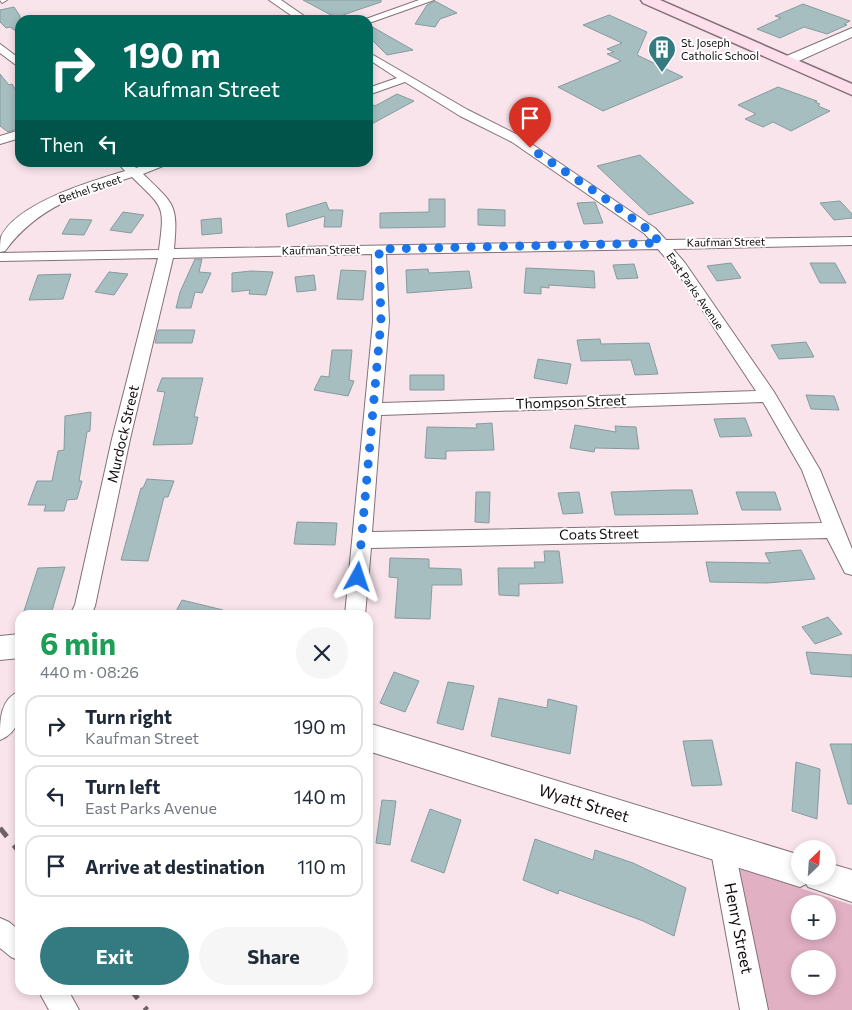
<!DOCTYPE html>
<meta charset="utf-8">
<style>
:root{--surface:#fff;--page:#f6f6f7;--text:#1f2937;--muted:#747a83;--line:#e0e1e3;--accent:#337b81}
body{margin:0;font-family:Commissioner,sans-serif;background:var(--page);color:var(--text);height:100vh;display:flex;flex-direction:column;font-size:19px;white-space:nowrap}
*{box-sizing:border-box;margin:0}
p{font-size:16px;color:var(--muted)}
.icon{flex:none;width:28px;height:28px;fill:none;stroke:currentColor;stroke-width:2;stroke-linecap:round;stroke-linejoin:round}
.map{position:relative;flex:1;overflow:hidden}
.details{position:absolute;left:15px;top:610px;width:358px;height:385px;display:flex;flex-direction:column;background:var(--surface);border-radius:15px;box-shadow:0 2px 8px #0003}
.details>*{flex:none}
.hud{position:absolute;left:15px;top:15px;width:358px;height:152px;border-radius:15px;box-shadow:0 2px 8px #0003;background:#00695c;color:#fff;overflow:hidden}
.needle{width:32px;rotate:25deg}
.fabs{position:absolute;left:791px;top:840px;display:grid;gap:10px}
.fabs a{display:grid;place-items:center;width:45px;height:45px;border-radius:50%;background:var(--surface);box-shadow:0 2px 8px #0003;font-size:25px}
.pin{position:absolute;display:grid;place-items:center;width:42px;height:42px;color:#fff;margin:-51px -21px;border-radius:50% 50% 50% 0;rotate:-45deg;box-shadow:0 0 5px #0007}
.pin .icon{rotate:45deg}
.me{position:absolute;width:55px;margin:-28px;rotate:5deg;stroke-linejoin:round;filter:drop-shadow(0 0 4px #0008)}
.turn{display:flex;align-items:center;gap:18px;height:105px;padding:0 25px;font-size:22px}
.turn .icon{width:65px;height:65px;stroke-width:2.5}
.turn b{display:block;font-size:35px;line-height:42px}
.then{display:flex;align-items:center;height:48px;padding:0 25px;background:#0003;gap:10px;font-size:19px}
.round{display:grid;place-items:center;flex:none;width:52px;height:52px;border-radius:26px;background:var(--page)}
.head{display:flex;align-items:center;justify-content:space-between;height:85px;padding:0 25px}
h1{font-size:30px;font-weight:700;line-height:38px;color:#1e9e55}
.cta{display:flex;gap:10px;margin-top:auto;padding:10px 25px}
.cta a{flex:1;height:58px;border-radius:30px;background:var(--accent);color:#fff;font-size:20px;font-weight:700;line-height:58px;text-align:center}
.cta a+a{background:var(--page);color:var(--text)}
ul{padding:0;list-style:none}
li{display:flex;align-items:center;gap:15px;height:62px;margin:0 10px 8px;padding:0 15px;border:2px solid var(--line);border-radius:15px}
li div{flex:1}
li b{display:block;font-size:19px}
li em{font-style:normal}
.map>svg:first-child{display:block}
.green{fill:#e1b0c2;fill-rule:evenodd}
.building{fill:#a7bec0;stroke:#859c9e}
.lines{fill:none;stroke-linecap:round;stroke-linejoin:round}
.minor-casing{stroke:#837177;stroke-width:2}
.tertiary-casing{stroke:#837177;stroke-width:2}
.secondary-casing{stroke:#837177;stroke-width:3}
.minor{fill:#fff;fill-rule:evenodd}
.tertiary{fill:#fff;fill-rule:evenodd}
.secondary{fill:#fedeeb;fill-rule:evenodd}
.rail{stroke:#6f6267;stroke-width:5;stroke-dasharray:11 11;stroke-linecap:butt}
.route{stroke:#1a73e8;stroke-width:9;stroke-dasharray:0 16.2}
.labels{text-anchor:middle;stroke-width:4;stroke-linejoin:round;paint-order:stroke}
.far-poi-label{font-size:11px;fill:#110a0d;stroke:#fff;text-anchor:start}
.far-street-label{font-size:11px;fill:#110a0d;stroke:#fff}
.street-label{font-size:14px;fill:#110a0d;stroke:#fff}
.near-street-label{font-size:16px;fill:#110a0d;stroke:#fff}
</style>
<div class="map">
<svg width="852" height="1010" viewBox="0 0 852 1010">
<rect width="100%" height="100%" fill="#f9e4eb"/>
<path class="green" d="M742,869L852,905V1010H764L736,870ZM800,904H828V931H800ZM800,959H828V986H800Z"/>
<path class="building" d="M303,0H381V2L340,16L331,15Z
M435,1L457,13L440,19L435,27L415,24L427,5Z
M803,4L850,21L844,24L847,25L827,34L804,27L780,38L757,29L781,18L775,16Z
M14,7L20,16V34L10,27L6,28L0,22V10Z
M609,15L647,32L637,55L683,77L603,111L558,87L621,61L607,54L614,52L607,49L622,43L583,25Z
M368,25H369L413,50L387,55L368,36Z
M0,74L9,85L12,84L20,97V128L8,132L0,126Z
M778,87L817,101L815,102L820,104L818,106L830,111L791,131L773,122L763,127L745,119L756,114L738,105Z
M397,94L414,101L368,126V102L375,106Z
M640,155L683,194L694,203L649,215L597,166Z
M429,199H445V227L380,228V213L429,212Z
M840,201L852,214V218L834,220L820,203Z
M326,202L329,210H343L341,227H324L325,216L288,227L286,214Z
M595,202L603,223L584,224L577,203Z
M478,209L505,210V226L478,225Z
M123,212L144,215L131,233L110,230Z
M221,218L222,233L202,235L201,220Z
M70,219L92,220L84,235L62,234Z
M195,259H202L199,272L211,273L202,293L195,292L191,308H176L180,292Z
M731,263L741,278L717,281L707,266Z
M810,263H835L846,283H820Z
M634,264L638,278L617,279L613,265Z
M526,268L594,271L595,288L549,285V288L541,287V294L524,293Z
M428,269L429,273L469,271L472,288L407,293L406,270Z
M341,270L366,271L363,300L337,299Z
M251,271L273,272L266,295L249,294L250,290L232,292V273Z
M109,272L128,274L114,295L95,292Z
M71,274L63,299L29,300L38,275Z
M314,275L316,290L297,292L295,277Z
M158,330H195L192,343H155Z
M600,339L601,344L649,343L658,374L635,375L631,360L581,361L577,340Z
M806,342L814,357L779,359L771,345Z
M332,350H352L349,380L354,381L348,396L314,390L321,376L329,377Z
M538,359L571,364L567,384L534,378Z
M410,375H444V390H410Z
M162,378H203L194,417H198L192,444L153,445L165,392L157,391Z
M806,395L834,396L839,410L811,409Z
M91,412L90,431L87,432L79,481H82L77,499L67,500L64,511H44L46,505H28L37,481H52L58,451L64,450L65,416Z
M745,418L752,436L720,437L714,419Z
M492,423L494,450L446,451V459L425,458L427,427L477,428L476,424Z
M575,425L616,432L615,426L636,427L639,449L595,448L594,452L570,448Z
M147,479L174,481L168,497H164L148,561L121,560L141,488H143Z
M673,490H692L698,514L615,515L611,492Z
M476,492H490L489,523L475,522Z
M579,492L583,513L563,514L558,493Z
M736,492H775L781,510H742Z
M297,522L337,523L335,545L294,544Z
M801,550L815,579L767,583L710,582L706,562L770,563L765,553Z
M544,551H559L563,583L519,584V596L499,595L498,568H535L534,562H545Z
M390,558L429,559V568L461,569L462,585H432L430,619L395,618L398,578L389,577Z
M65,567L51,614H23L38,568Z
M182,600L223,610L222,615H174Z
M828,617L842,634L815,644L802,627Z
M806,652L852,655V677L811,674Z
M394,672L419,681L405,712L380,703Z
M448,682L474,686L463,730L437,723Z
M499,698L547,708L548,699L577,706L570,754L491,736Z
M712,740L722,785L692,786L683,741Z
M830,744H852V804H848Z
M796,762L820,769L817,819L792,811Z
M382,800L396,801L390,845L376,843Z
M430,809L461,820L444,873L411,861Z
M535,839L593,860L595,850L633,863L686,888L674,936L643,921L559,890L558,894L523,880Z"/>
<g class="lines">
<g class="minor-casing">
<path id="minor" d="M0,0H7L2,3Z
M269,0H281L310,20H298Z
M419,0H434L372,22L368,23V20H363Z
M0,44L20,59V68L0,53Z
M368,52L468,110L520,136L655,228L666,240L852,237V245L673,249L685,263L774,392L820,470L852,549V575L845,573L827,538L371,548L365,615H345L373,321L372,254L173,258L130,439L95,606L91,615H70L75,605L112,439L158,258L0,261V253L159,250C165,204 164,209 132,177C81,193 37,207 5,251L0,252C0,248 0,241 1,237C16,203 92,181 125,171L117,162H131L136,168L153,162H173L143,174C175,205 178,204 174,249L651,241L645,234L512,142L460,116L405,82L368,95V88L397,78L368,59ZM658,249L675,269L756,391L382,403L389,321L386,254ZM763,402L802,470L822,523L372,532L381,415Z
M20,130V138L0,144V136Z
M20,691C20,711 22,731 0,740C0,719 0,699 20,691Z
M722,834L731,837L734,846L768,1010H740L710,846L713,837Z
M0,918L9,922L20,931V961L11,957L0,948Z
M38,990H68L79,1010H49Z"/>
</g>
<g class="tertiary-casing">
<path id="tertiary" d="M852,28V37L792,64H782L780,61L782,58Z
M20,634V658L0,660V636Z
M368,723L800,855V876H828V863L852,870V902L808,887L806,884L800,887L368,751Z"/>
</g>
<g class="secondary-casing">
<path id="secondary" d="M641,0H660L852,84V95L643,3Z"/>
</g>
<use href="#minor" class="minor"/>
<use href="#tertiary" class="tertiary"/>
<use href="#secondary" class="secondary"/>
<path class="rail" d="M0,828L20,853
M131,990L147,1010"/>
</g>
<g class="lines">
<path class="route" d="M358,577L381,321L379,249L660,243L650,231L603,197L530,148"/>
</g>
<defs>
<g id="building-pin" transform="scale(1.4375)"><path d="M0 17L-7.5 6A9.5 9.5 0 1 1 7.5 6Z" fill="#337b81" stroke="#fff"/><path d="M-4-6H4V6H1V3H-1V6H-4ZM-2.5-4.3h1.7v1.8h-1.7ZM.8-4.3h1.7v1.8H.8ZM-2.5-1h1.7V.8h-1.7ZM.8-1h1.7V.8H.8Z" fill="#fff"/></g>
</defs>
<g fill-rule="evenodd">
<use href="#building-pin" x="662" y="49"/>
</g>
<g class="labels">
<g class="far-poi-label">
<text x="681" y="47">St. Joseph<tspan x="681" dy="13">Catholic School</tspan></text>
</g>
<g class="far-street-label">
<text transform="translate(90 189) rotate(-19)" y="4">Bethel Street</text>
<text transform="translate(726 242) rotate(-1)" y="4">Kaufman Street</text>
<text transform="translate(321 250) rotate(-1)" y="4">Kaufman Street</text>
<text transform="translate(695 291) rotate(55)" y="4">East Parks Avenue</text>
</g>
<g class="street-label">
<text transform="translate(571 402) rotate(-2)" y="5">Thompson Street</text>
<text transform="translate(123 434) rotate(-77)" y="5">Murdock Street</text>
<text transform="translate(599 534) rotate(-1)" y="5">Coats Street</text>
</g>
<g class="near-street-label">
<text transform="translate(584 803) rotate(17)" y="6">Wyatt Street</text>
<text transform="translate(739 928) rotate(79)" y="6">Henry Street</text>
</g>
</g>
</svg>
<div class="fabs">
<a><svg class="needle" viewBox="-14 -14 28 28"><path d="M0-13l5 13h-10z" fill="#e53935"/><path d="M0 13l5-13h-10z" fill="#747a83"/></svg></a>
<a>+</a>
<a>−</a>
</div>
<div class="pin" style="left:530px;top:148px;background:#d93025"><svg class="icon" aria-label="arrive" viewBox="0 0 24 24"><path d="M6 21V4h12l-3 4 3 4H6"/></svg></div>
<svg class="me" style="left:358px;top:577px" viewBox="-20 -20 40 40"><path d="M0-17L14 15 0 8-14 15z" fill="#1a73e8" stroke="#fff" stroke-width="4"/></svg>
<div class="hud">
<div class="turn"><svg class="icon" aria-label="right" viewBox="0 0 24 24"><path d="M7 20v-9h11M14 6l5 5-5 5"/></svg><div><b>190 m</b>Kaufman Street</div></div>
<div class="then">Then<svg class="icon" aria-label="left" viewBox="0 0 24 24"><path d="M17 20v-9H6M10 6l-5 5 5 5"/></svg></div>
</div>
<section class="details">
<div class="head"><div><h1>6 min</h1><p>440 m · 08:26</p></div><a class="round"><svg class="icon" aria-label="close" viewBox="0 0 24 24"><path d="M6 6l12 12M18 6L6 18"/></svg></a></div>
<ul>
<li><svg class="icon" aria-label="right" viewBox="0 0 24 24"><path d="M7 20v-9h11M14 6l5 5-5 5"/></svg><div><b>Turn right</b><p>Kaufman Street</p></div><em>190 m</em></li>
<li><svg class="icon" aria-label="left" viewBox="0 0 24 24"><path d="M17 20v-9H6M10 6l-5 5 5 5"/></svg><div><b>Turn left</b><p>East Parks Avenue</p></div><em>140 m</em></li>
<li><svg class="icon" aria-label="arrive" viewBox="0 0 24 24"><path d="M6 21V4h12l-3 4 3 4H6"/></svg><div><b>Arrive at destination</b></div><em>110 m</em></li>
</ul>
<div class="cta"><a>Exit</a><a>Share</a></div>
</section>
</div>
